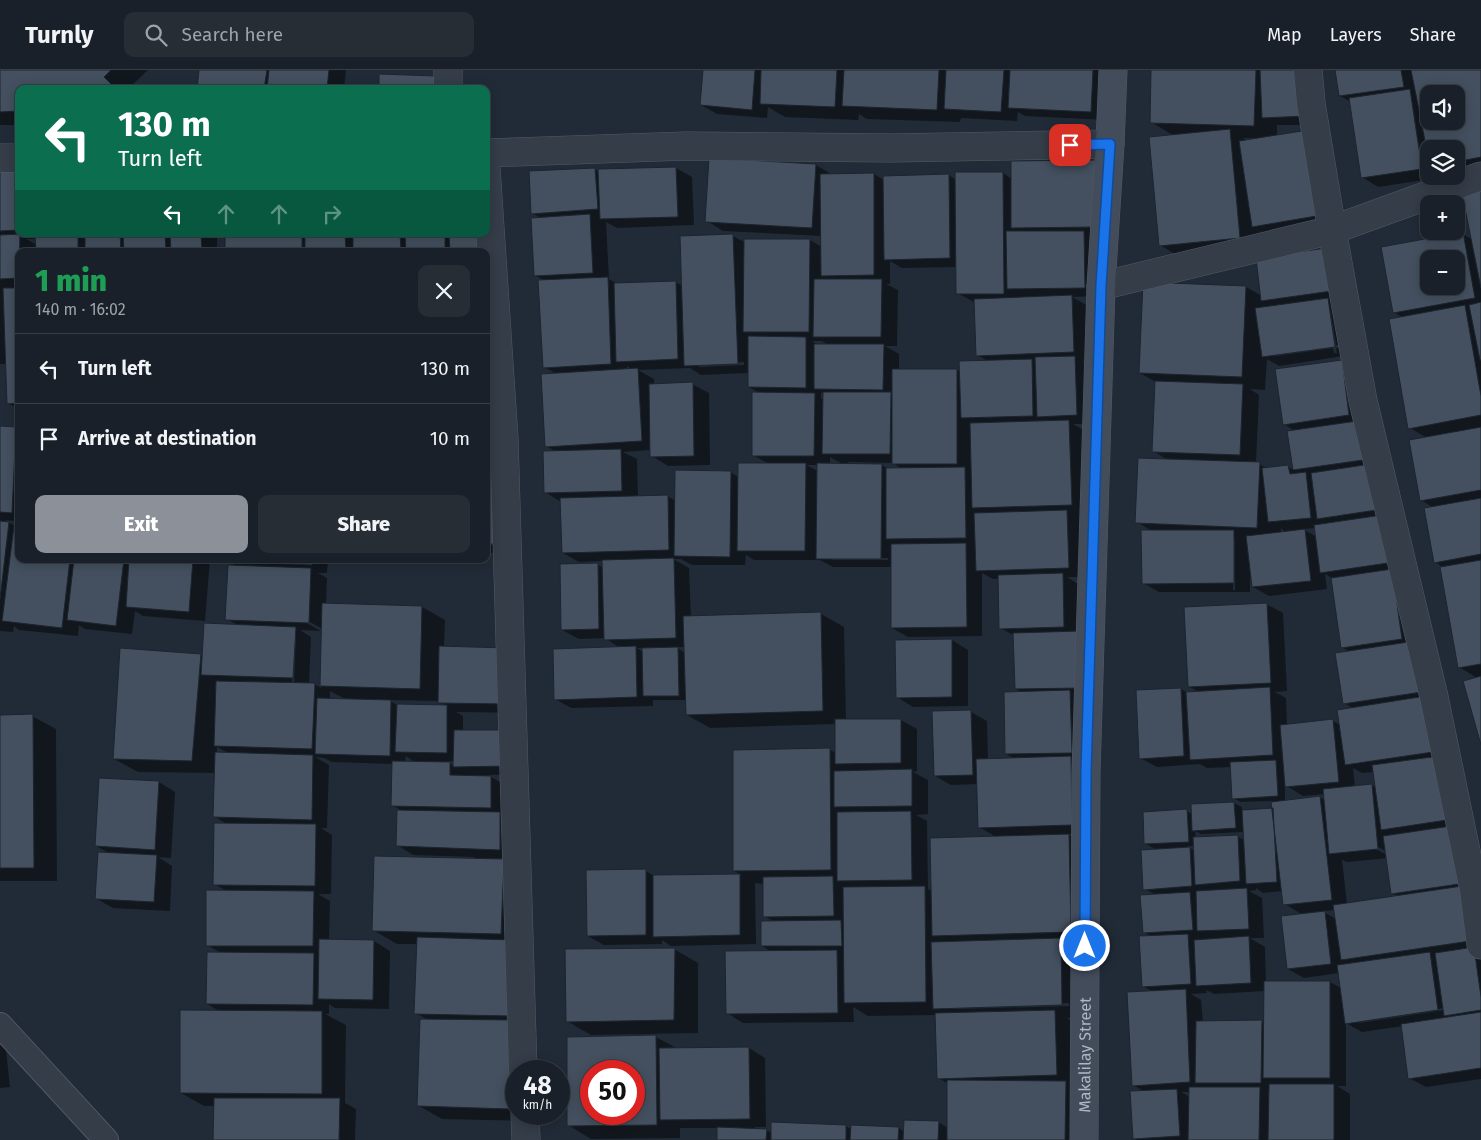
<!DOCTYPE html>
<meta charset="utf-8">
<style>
:root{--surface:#192029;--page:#262d35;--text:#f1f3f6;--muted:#9fa3a8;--line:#373e46;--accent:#8c9099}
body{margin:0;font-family:"Fira Sans",sans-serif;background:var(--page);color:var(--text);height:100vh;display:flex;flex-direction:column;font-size:19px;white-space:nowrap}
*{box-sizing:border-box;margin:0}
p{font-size:16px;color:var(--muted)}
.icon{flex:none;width:28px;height:28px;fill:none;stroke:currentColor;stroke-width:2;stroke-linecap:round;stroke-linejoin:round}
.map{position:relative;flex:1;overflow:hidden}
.details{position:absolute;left:15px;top:178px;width:475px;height:315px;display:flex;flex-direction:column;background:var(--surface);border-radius:10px;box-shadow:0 2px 12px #0003,0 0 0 1px var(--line)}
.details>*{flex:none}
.hud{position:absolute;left:15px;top:15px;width:475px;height:152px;border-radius:10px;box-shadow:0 2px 12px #0003,0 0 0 1px var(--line);background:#0b6e4f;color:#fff;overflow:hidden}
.tools{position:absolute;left:1420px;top:15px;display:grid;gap:10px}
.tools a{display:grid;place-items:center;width:45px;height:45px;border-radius:10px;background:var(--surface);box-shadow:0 2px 12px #0003,0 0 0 1px var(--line);font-size:25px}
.speed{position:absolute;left:505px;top:990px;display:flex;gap:10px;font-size:25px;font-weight:700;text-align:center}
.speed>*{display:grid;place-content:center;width:65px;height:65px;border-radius:50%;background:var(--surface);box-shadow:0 2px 12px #0003,0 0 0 1px var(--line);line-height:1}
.speed small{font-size:12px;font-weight:400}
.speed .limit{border:8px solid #d22;background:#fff;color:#111}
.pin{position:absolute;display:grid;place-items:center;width:42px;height:42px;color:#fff;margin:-21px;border-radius:10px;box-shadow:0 2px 8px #0006}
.me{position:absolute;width:55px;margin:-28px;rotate:0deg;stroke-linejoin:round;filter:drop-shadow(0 0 4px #0008)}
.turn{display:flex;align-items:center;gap:18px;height:105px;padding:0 20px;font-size:22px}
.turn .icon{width:65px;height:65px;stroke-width:2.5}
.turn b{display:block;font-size:35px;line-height:42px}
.lanes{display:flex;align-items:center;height:48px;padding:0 20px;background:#0003;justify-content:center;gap:25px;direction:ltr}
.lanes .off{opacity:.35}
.round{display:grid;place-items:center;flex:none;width:52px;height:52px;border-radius:10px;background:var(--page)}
.headline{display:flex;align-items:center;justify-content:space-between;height:85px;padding:0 20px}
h1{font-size:30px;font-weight:800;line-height:38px;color:#1e9e55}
.button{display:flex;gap:10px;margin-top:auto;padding:10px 20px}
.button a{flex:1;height:58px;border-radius:10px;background:var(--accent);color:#fff;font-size:20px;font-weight:800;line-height:58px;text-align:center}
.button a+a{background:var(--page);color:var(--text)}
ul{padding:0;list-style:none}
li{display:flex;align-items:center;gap:15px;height:70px;padding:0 20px;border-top:1px solid var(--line)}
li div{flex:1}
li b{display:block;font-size:19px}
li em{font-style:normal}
header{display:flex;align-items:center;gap:30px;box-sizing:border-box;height:70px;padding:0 25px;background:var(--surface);border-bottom:1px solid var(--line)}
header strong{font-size:24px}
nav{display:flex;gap:28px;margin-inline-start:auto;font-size:18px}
.search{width:350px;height:45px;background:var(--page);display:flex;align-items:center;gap:12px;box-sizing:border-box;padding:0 18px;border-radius:10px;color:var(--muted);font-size:19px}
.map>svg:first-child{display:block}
.shadow{fill:#0007;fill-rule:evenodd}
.building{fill:#44505f;stroke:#1c242f;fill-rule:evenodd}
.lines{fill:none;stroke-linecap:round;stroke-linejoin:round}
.lane-casing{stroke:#525a66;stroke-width:26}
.street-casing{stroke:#525a66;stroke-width:29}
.secondary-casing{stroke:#525a66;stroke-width:29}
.lane{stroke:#343d48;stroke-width:24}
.street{stroke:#343d48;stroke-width:28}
.secondary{stroke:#424c5b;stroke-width:28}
.route-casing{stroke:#114b97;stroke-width:12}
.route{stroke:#1a73e8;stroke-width:9}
.labels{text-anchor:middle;stroke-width:4;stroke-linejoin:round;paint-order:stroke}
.street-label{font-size:16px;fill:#afb7c5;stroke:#1a222c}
</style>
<header>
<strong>Turnly</strong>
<div class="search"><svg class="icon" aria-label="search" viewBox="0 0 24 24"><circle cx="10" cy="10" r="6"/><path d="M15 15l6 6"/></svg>Search here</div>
<nav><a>Map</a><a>Layers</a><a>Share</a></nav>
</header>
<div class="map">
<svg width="1481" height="1070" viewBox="0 0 1481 1070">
<rect width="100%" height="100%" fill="#212b37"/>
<path class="shadow" d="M0,0H148L128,19H19V55H0Z
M200,0H346L344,19H198Z
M704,0H1110L1107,50L1025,46L1018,42L1017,51L961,48L960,52L867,49L859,44L858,50L785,47L768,37L767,48L717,44L701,35Z
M1153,0H1320L1322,55H1277V66L1337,154L1270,166L1261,161L1263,181L1183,189L1160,175L1174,66L1151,52ZM1243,68H1256V69L1248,71Z
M1336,0H1481V104L1456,106V79H1429V106H1437V108L1378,117L1362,107L1351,32L1340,26ZM1429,24H1456V51H1429Z
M710,90L816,95L833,105L874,104L885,111L949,105L956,110L1003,103L1012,109L1095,91L1111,100L1112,166H1090L1099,171L1100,226L1072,227L1088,236L1089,291H1082L1091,296L1093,354H1073L1092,365L1084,507H1067L1078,514L1088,763L1067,764L1092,778L1094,874L1070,875L1084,883L1085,947L1067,948L1078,955L1089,1070H718L719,1058H680V1068L591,1069L568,1055V968L656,967L678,979L749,978L765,988L766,1057H755V1059L766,1060L772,1063L846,1056L852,1060L899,1058L904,1062L938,1052L948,1058L949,1014L938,1008L937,945L868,946L853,937L854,952L743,953L727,943L772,882L762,876L775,852L764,846V814L755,813L756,874L671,876L662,870V874L604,875L588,866L646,801L654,806L742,805L734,801L830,680L836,683V654L710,658L687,645L686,630H653V636L571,638L555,629L620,578L605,568L579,569L562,560L597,494L603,498V491L579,492L563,483L561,432L545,422L557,382L546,376L557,304L544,297L545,211L536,206L541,148L532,143L595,99L598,101L676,98L692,107L694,155L617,158L606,152L609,209L618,214L675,212L683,216L682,167L733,166L746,173L810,170L822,177V166L723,161L707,151ZM890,191L902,198L957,197V223L976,233L977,285L988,291L961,302L957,300H899V284L885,276H897L898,220L886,214H890ZM812,271H822L828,275H818ZM744,292V295L699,297V294ZM627,296L633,300H627ZM690,298L701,305L749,303V317L761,324L753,385L769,394L739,407L730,402L676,431L667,426L638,427L637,389L623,382L651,380L652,386L668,396L710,395L709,323L692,314L654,315V309L638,300ZM821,322L824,324V330L821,328ZM830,387L844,395H830ZM848,392L893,393L902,399H888L882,395H848ZM806,395H818V402L814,399ZM746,485L754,490H820L833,497H892V558L908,567L982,566V503L993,509H999L1000,558L1015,566L1016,619L1023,623L1006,684L1015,689L988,690L987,651L971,642L935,706L951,715L978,714L979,757L996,767L933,822L928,819L927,751L916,745L928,744V710L913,702L917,701V659L901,650H846L844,557L821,544L691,547L689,498L673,489H681L692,495H745ZM832,488H888V490H832ZM676,577H685V583ZM637,578H643V582ZM1069,933V936L955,939V937ZM591,1001H634V1044H591Z
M19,100V164H217V181H19V339L8,333L7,294H0V101ZM26,169H36L37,175Z
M1481,116V670L1477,608L1459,597L1444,498L1435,492L1434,438L1421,430L1427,368L1410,358L1403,248L1394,242L1382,178L1462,164L1472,169ZM1429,189H1456V216H1429Z
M226,164H486V181H226Z
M1326,179L1350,285L1279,296L1267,289L1265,320L1250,319L1259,325L1256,393L1269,399L1288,397L1294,400L1289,362L1295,361L1284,354L1341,291L1481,823V1009L1426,1017L1409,1008L1403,956L1362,962L1346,953V1016H1337L1350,1024V1070H1137L1134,1068L1145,1022L1133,1015L1153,922L1143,916L1152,867L1144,862L1156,825L1145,819L1157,780L1146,774L1187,741L1192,744L1234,733L1242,737V741L1273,739L1272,731L1241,732L1233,728L1232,697L1207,698L1200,694L1157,697L1140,688L1181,619L1188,623L1199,622L1190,617L1266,534L1283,543L1287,621L1275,622L1286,628L1287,655L1333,651L1340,655L1353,638L1344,633L1350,582L1342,577L1332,508L1325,504L1327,519L1269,526L1253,517L1252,509H1250V522H1159L1143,513L1152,461L1137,452L1168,390L1153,381L1156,312L1140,303L1246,217L1262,226ZM1328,238H1330L1336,275H1341V277L1336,278L1337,283H1334L1333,278L1276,286V284ZM1281,458L1284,461L1288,462L1281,463ZM1316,458L1317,467L1303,459ZM1233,469H1235V520H1233ZM1353,698L1362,703L1374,702L1377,718L1372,715L1355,717ZM1285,715L1303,726L1325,724V730L1320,727L1285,731ZM1195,761L1201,764L1244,762L1245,771L1237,766L1196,768ZM1373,774L1387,782V785L1372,777ZM1187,776H1195V781ZM1388,788L1393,823L1399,827L1347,834L1342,790L1347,792ZM1256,818L1263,823L1283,821L1285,834L1303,845L1288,899L1304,908L1339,903L1341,918L1330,912H1266L1265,877L1250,868H1264L1262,828L1249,821L1256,820ZM1335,840L1336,849L1322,841ZM1206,920L1214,924L1265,921V954L1261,952H1203L1201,930L1191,924L1207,923ZM1444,938V940L1359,953V950ZM1181,1022H1190V1027Z
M486,254L508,389L486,390Z
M0,358H15L19,360V489H210L205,551L143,546L135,541L132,564L85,559L79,555L78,566L19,560L14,556L13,562L0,561ZM5,450L15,451V456Z
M486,394L517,482L486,483V475H507Z
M226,489H328L327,503H318L327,508L326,535L422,537L445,550L444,578L522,643L456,642L463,646V661L524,704L488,705L507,716L515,789L500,788L527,804L516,1001V1044L532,1051L442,1049L419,1036L428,950L416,943L418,874H397L373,860L474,789V787L413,785L397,775L402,741L392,735L393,694L332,692L324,688L315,687L329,695L327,758H321L332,765L331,824H318L330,831L329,871H374L390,881L389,939L335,938L329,934V944H325L346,955L345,1033L356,1039L355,1070H215V1036H204L181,1023L221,942L207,934L221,883L207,875L227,821L214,814L228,755L214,746L215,703L138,702L114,689L201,585L203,587L237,555L227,549L236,496L226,490ZM304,549L323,559L321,618L314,614H309L311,567L300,560L321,561L303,551ZM294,564H296L294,614H292ZM330,621L347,630H330ZM388,630L439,631L446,636L397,635ZM217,677L230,684L217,683ZM406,686L416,693L405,692ZM446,691H454V696Z
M952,570L968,580V636L913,637L897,627Z
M0,646H32L56,659L57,811H0Z
M100,710L159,712L175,722L171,788L158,787L172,796L170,841L113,838L97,829L111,784L96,776Z
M674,879L698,893V963L591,965L567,951Z
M0,958L4,961L10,1017L0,1018Z"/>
<path class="building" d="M0,0H111L104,7L114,17L112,19H19V41L0,42Z
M199,0H267L264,19H197Z
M269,0H329L327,19H267Z
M703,0H755L752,40L700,35Z
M761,0H837L835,37L760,34Z
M844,0H939L937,40L842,36Z
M946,0H1004L1001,42L944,39Z
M1010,0H1093L1091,42L1008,38Z
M1151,0H1256L1254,56L1150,53Z
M1260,0H1304L1306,46L1262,48Z
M1335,0H1401L1404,17L1339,26Z
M1411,0H1481V87L1456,92V79H1429V91ZM1429,24H1456V51H1429Z
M379,4L436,6L435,19H379Z
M1410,19L1422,99L1361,108L1349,28Z
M1230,59L1240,168L1159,176L1149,67Z
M1308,60L1322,145L1252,157L1239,71Z
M709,88L816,94L812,158L705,152Z
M1095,90L1096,157L1011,158V91Z
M676,97L678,147L600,149L598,99Z
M595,98L598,139L531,144L529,101Z
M19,99V160L0,161V100Z
M955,102H1003L1004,224H956Z
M874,103V205L821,206L820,104Z
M949,104L950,188L884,190L883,106Z
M1481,114V218L1461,119Z
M590,144L593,203L534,206L531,148Z
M1006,161H1084L1085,218L1007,219Z
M1463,162L1475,228L1393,243L1381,177ZM1429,189H1456V216H1429Z
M20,164L19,208L0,209V165Z
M35,164H78V181H36Z
M85,164H120L121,181H85Z
M123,164H165L166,181H124Z
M170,164H201L202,181H171Z
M225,164H302V181H225Z
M305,164H345L346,181H305Z
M353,164H400L401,181H353Z
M405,164H445V181H406Z
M449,164H483L484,181H450Z
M733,164L738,294L684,296L680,166Z
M744,169H810L809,262H743Z
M1326,178L1332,221L1261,231L1256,188Z
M608,207L611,294L543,298L538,210Z
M814,209H882L881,267H813Z
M676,211L678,289L616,292L614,213Z
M1143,212L1246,216L1242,307L1139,303Z
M3,218H19V333L7,334Z
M1072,225L1074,282L976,286L974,229Z
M1328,228L1335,277L1262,287L1255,238Z
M1481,232V290H1480L1469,235Z
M1465,235L1481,326V345L1408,359L1389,249Z
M748,266L806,267V318L748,317Z
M814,274H884L883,320L814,319Z
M1075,286L1077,345L1037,347L1035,287Z
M1032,289L1033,346L961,348L959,291Z
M1342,290L1349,345L1283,355L1275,299Z
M638,298L642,371L545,377L541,304Z
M892,299H957V394H892Z
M1155,311L1243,314L1240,385L1152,382Z
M693,312L694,386L650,387L649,314Z
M752,322L815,323L814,386H752Z
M823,322H891L890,384H822Z
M491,327L492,381H486V328Z
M1069,350L1072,435L972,438L970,353Z
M1364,350L1370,389L1293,400L1287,361Z
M0,356L16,357L12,443L0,442Z
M1481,357V420L1420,431L1409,370Z
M621,379L622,421L544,423L543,381Z
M1138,388L1260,392L1257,458L1135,453Z
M499,392L501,474H486V393Z
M738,393H806L805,481H737Z
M817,393L882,394L881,489H816Z
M1377,393L1383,439L1317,449L1311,403Z
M1288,395L1290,404L1306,402L1311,448L1268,452L1262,398Z
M965,397L966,468L886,469V398Z
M675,400L731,401L730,487L674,486Z
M668,425L669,480L562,483L560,428Z
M1481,428V484L1434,493L1424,438Z
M1067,440L1069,498L976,501L974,443Z
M1382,445L1388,493L1320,503L1314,455Z
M15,448L19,449V489H70L62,558L2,551Z
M0,451L9,452L0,529Z
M1305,459L1311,511L1252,517L1246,466Z
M1141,460H1234V513L1142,514Z
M966,473L967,557L891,558V474Z
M674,488L676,568L604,570L602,490Z
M74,489H124L116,556L67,550Z
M129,489H193L189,542L126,537Z
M224,489H312V495L224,491Z
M1481,490V594L1458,598L1440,497Z
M598,493L599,559L561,560L560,494Z
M228,495L311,498L309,553L225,550Z
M1392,499L1402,569L1341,578L1331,508Z
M1063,503L1064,557L999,559L998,505Z
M322,533L422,536L420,619L320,616Z
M1267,533L1271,613L1188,617L1184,537Z
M821,542L823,641L686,645L683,546Z
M204,553L296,557L293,608L201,605Z
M1080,561L1081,618L1015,619L1013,563Z
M952,569V627L896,628L895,570Z
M1415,571L1422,622L1343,634L1335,583Z
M439,576L507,578L506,634L438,633Z
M636,576L637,627L554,630L553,579Z
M678,577L679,626H643L642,578Z
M120,578L201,584L192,691L113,689Z
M1481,606V675L1463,611Z
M216,611L315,613L312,679L214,676Z
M1270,617L1273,685L1190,690L1186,622Z
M1181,618L1184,686L1139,689L1136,620Z
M1070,620L1072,683L1005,684L1004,622Z
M1432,625L1440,681L1345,695L1337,640Z
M317,628L391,630L390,686L315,684Z
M397,634L447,635V683L395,682Z
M971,640L973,705L934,706L932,641Z
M33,644L34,798H0V645Z
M835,649H901V693L835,694Z
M1333,649L1339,712L1285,717L1280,655Z
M454,660H508V696L453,697Z
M830,678L831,800L733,801V680Z
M215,682L313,685L312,750L213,747Z
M1071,686L1072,755L978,758L976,689Z
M1439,686L1447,750L1381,760L1372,695Z
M1276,690L1278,726L1232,729L1230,692Z
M392,691L450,692V705L491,706V738L391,736Z
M912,699V736L834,737V701Z
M99,708L159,711L155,780L95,776Z
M1372,714L1378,779L1329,784L1323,719Z
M1320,726L1332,830L1283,835L1271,732Z
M1234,732L1236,758L1192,761L1191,734Z
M1273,738L1277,812L1246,814L1242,740Z
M1187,739L1189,772L1144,774L1143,742Z
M397,740L500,742V780L396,776Z
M911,741L912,810L837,811V742Z
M214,753L316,754L315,816L213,815Z
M1458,755L1466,813L1391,824L1383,766Z
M1069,764L1071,862L932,866L930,768Z
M1238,765L1240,811L1195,815L1193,767Z
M1190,777L1192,816L1143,820L1141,780Z
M98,782L157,785L154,832L95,829Z
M374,786L504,789L501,864L372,861Z
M646,799V865L587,866L586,800Z
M740,804V865L653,867V805Z
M833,806L834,846L763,847V807Z
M1469,815L1477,870L1341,890L1333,835Z
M925,816L926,932L844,933L843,817Z
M1247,818L1249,859L1197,861L1196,821Z
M206,820L314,821L313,876H206Z
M1190,822L1193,860L1143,863L1140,825Z
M1325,841L1331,894L1287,899L1281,846Z
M841,850L842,876H761V851Z
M1188,864L1191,914L1142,917L1139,866Z
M1249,866L1251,913L1196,916L1194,870Z
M417,867L513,870L511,946L414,944Z
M1061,868L1062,935L933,939L931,872Z
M319,869L374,870L373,930L318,929Z
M1474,877L1481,927V940L1444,946L1435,883Z
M675,878L674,950L566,952L565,879Z
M837,880L838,943L726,944L725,881Z
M207,882L314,883L313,935L206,934Z
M1430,882L1438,940L1345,954L1337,895Z
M1264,911H1330V1008H1263Z
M1186,919L1190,1012L1132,1016L1127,922Z
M180,940L322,941V1024L180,1023Z
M1055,940L1057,1005L937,1009L935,943Z
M1481,942V998L1408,1009L1401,954Z
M420,949L512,950L509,1039L417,1036Z
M1262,950L1261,1013H1195L1196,951Z
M656,965L657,1055L567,1056V967ZM591,1001H634V1044H591Z
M749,977L750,1049L660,1050L659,978Z
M947,1010L1066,1011L1065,1070H947Z
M1269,1014H1334V1070H1268Z
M1189,1017H1260L1259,1070H1188Z
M1177,1019L1180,1066L1133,1069L1130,1021Z
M214,1028H340L339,1070H213Z
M904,1050L939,1051L938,1070H903Z
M771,1052L846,1055V1070H771Z
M851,1055L899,1057L898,1070H850Z
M717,1057L767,1059L766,1070H717Z"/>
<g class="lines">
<g class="lane-casing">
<path id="lane" d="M0,955L106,1070"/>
</g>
<g class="street-casing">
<path id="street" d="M1308,0L1311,33L1332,160L1481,106
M448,19V0
M486,83L686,76L892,78L1110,74
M0,88H19
M486,98L504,369L523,1001
M1101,216L1332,160L1363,331L1434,627L1474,820L1481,875
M525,1044L526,1070"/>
</g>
<g class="secondary-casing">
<g id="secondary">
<path id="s1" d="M1084,1070L1086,702L1101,216L1110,74L1113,0"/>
</g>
</g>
<use href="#lane" class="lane"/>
<use href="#street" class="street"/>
<use href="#secondary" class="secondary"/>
</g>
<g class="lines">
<g class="route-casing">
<path id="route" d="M1070,75L1110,74L1101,216L1086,702L1085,876"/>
</g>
<use href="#route" class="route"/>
</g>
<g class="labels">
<g class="street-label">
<text dy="6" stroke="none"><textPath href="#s1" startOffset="85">Makalilay Street</textPath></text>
</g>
</g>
</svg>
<div class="tools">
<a><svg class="icon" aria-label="sound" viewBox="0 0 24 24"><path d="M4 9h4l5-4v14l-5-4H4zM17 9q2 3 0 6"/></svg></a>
<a><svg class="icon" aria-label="layers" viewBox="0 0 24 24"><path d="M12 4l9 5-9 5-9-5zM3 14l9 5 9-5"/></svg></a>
<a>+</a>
<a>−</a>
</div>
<div class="speed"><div>48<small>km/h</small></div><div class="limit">50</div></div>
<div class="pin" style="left:1070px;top:75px;background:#d93025"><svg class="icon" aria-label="arrive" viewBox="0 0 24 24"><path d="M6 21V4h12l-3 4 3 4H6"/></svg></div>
<svg class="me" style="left:1085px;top:876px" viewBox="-20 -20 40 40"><circle r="17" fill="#1a73e8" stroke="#fff" stroke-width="3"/><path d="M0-11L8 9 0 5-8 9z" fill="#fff"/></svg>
<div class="hud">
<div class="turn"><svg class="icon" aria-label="left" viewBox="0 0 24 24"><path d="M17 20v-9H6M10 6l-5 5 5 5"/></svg><div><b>130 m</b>Turn left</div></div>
<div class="lanes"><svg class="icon" aria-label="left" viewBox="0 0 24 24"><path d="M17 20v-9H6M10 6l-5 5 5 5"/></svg><svg class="icon off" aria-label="ahead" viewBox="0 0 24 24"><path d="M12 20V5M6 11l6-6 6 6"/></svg><svg class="icon off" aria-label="ahead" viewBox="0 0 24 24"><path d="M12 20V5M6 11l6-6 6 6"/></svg><svg class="icon off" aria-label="right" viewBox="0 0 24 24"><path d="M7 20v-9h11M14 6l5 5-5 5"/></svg></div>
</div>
<section class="details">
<div class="headline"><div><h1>1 min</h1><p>140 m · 16:02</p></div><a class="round"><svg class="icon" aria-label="close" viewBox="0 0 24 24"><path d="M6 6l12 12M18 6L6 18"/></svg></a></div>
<ul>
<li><svg class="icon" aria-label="left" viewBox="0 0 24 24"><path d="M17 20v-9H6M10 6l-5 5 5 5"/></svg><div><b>Turn left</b></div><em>130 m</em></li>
<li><svg class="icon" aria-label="arrive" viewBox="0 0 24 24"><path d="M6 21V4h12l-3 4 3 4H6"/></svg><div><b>Arrive at destination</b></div><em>10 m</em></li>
</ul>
<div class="button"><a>Exit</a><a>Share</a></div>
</section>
</div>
